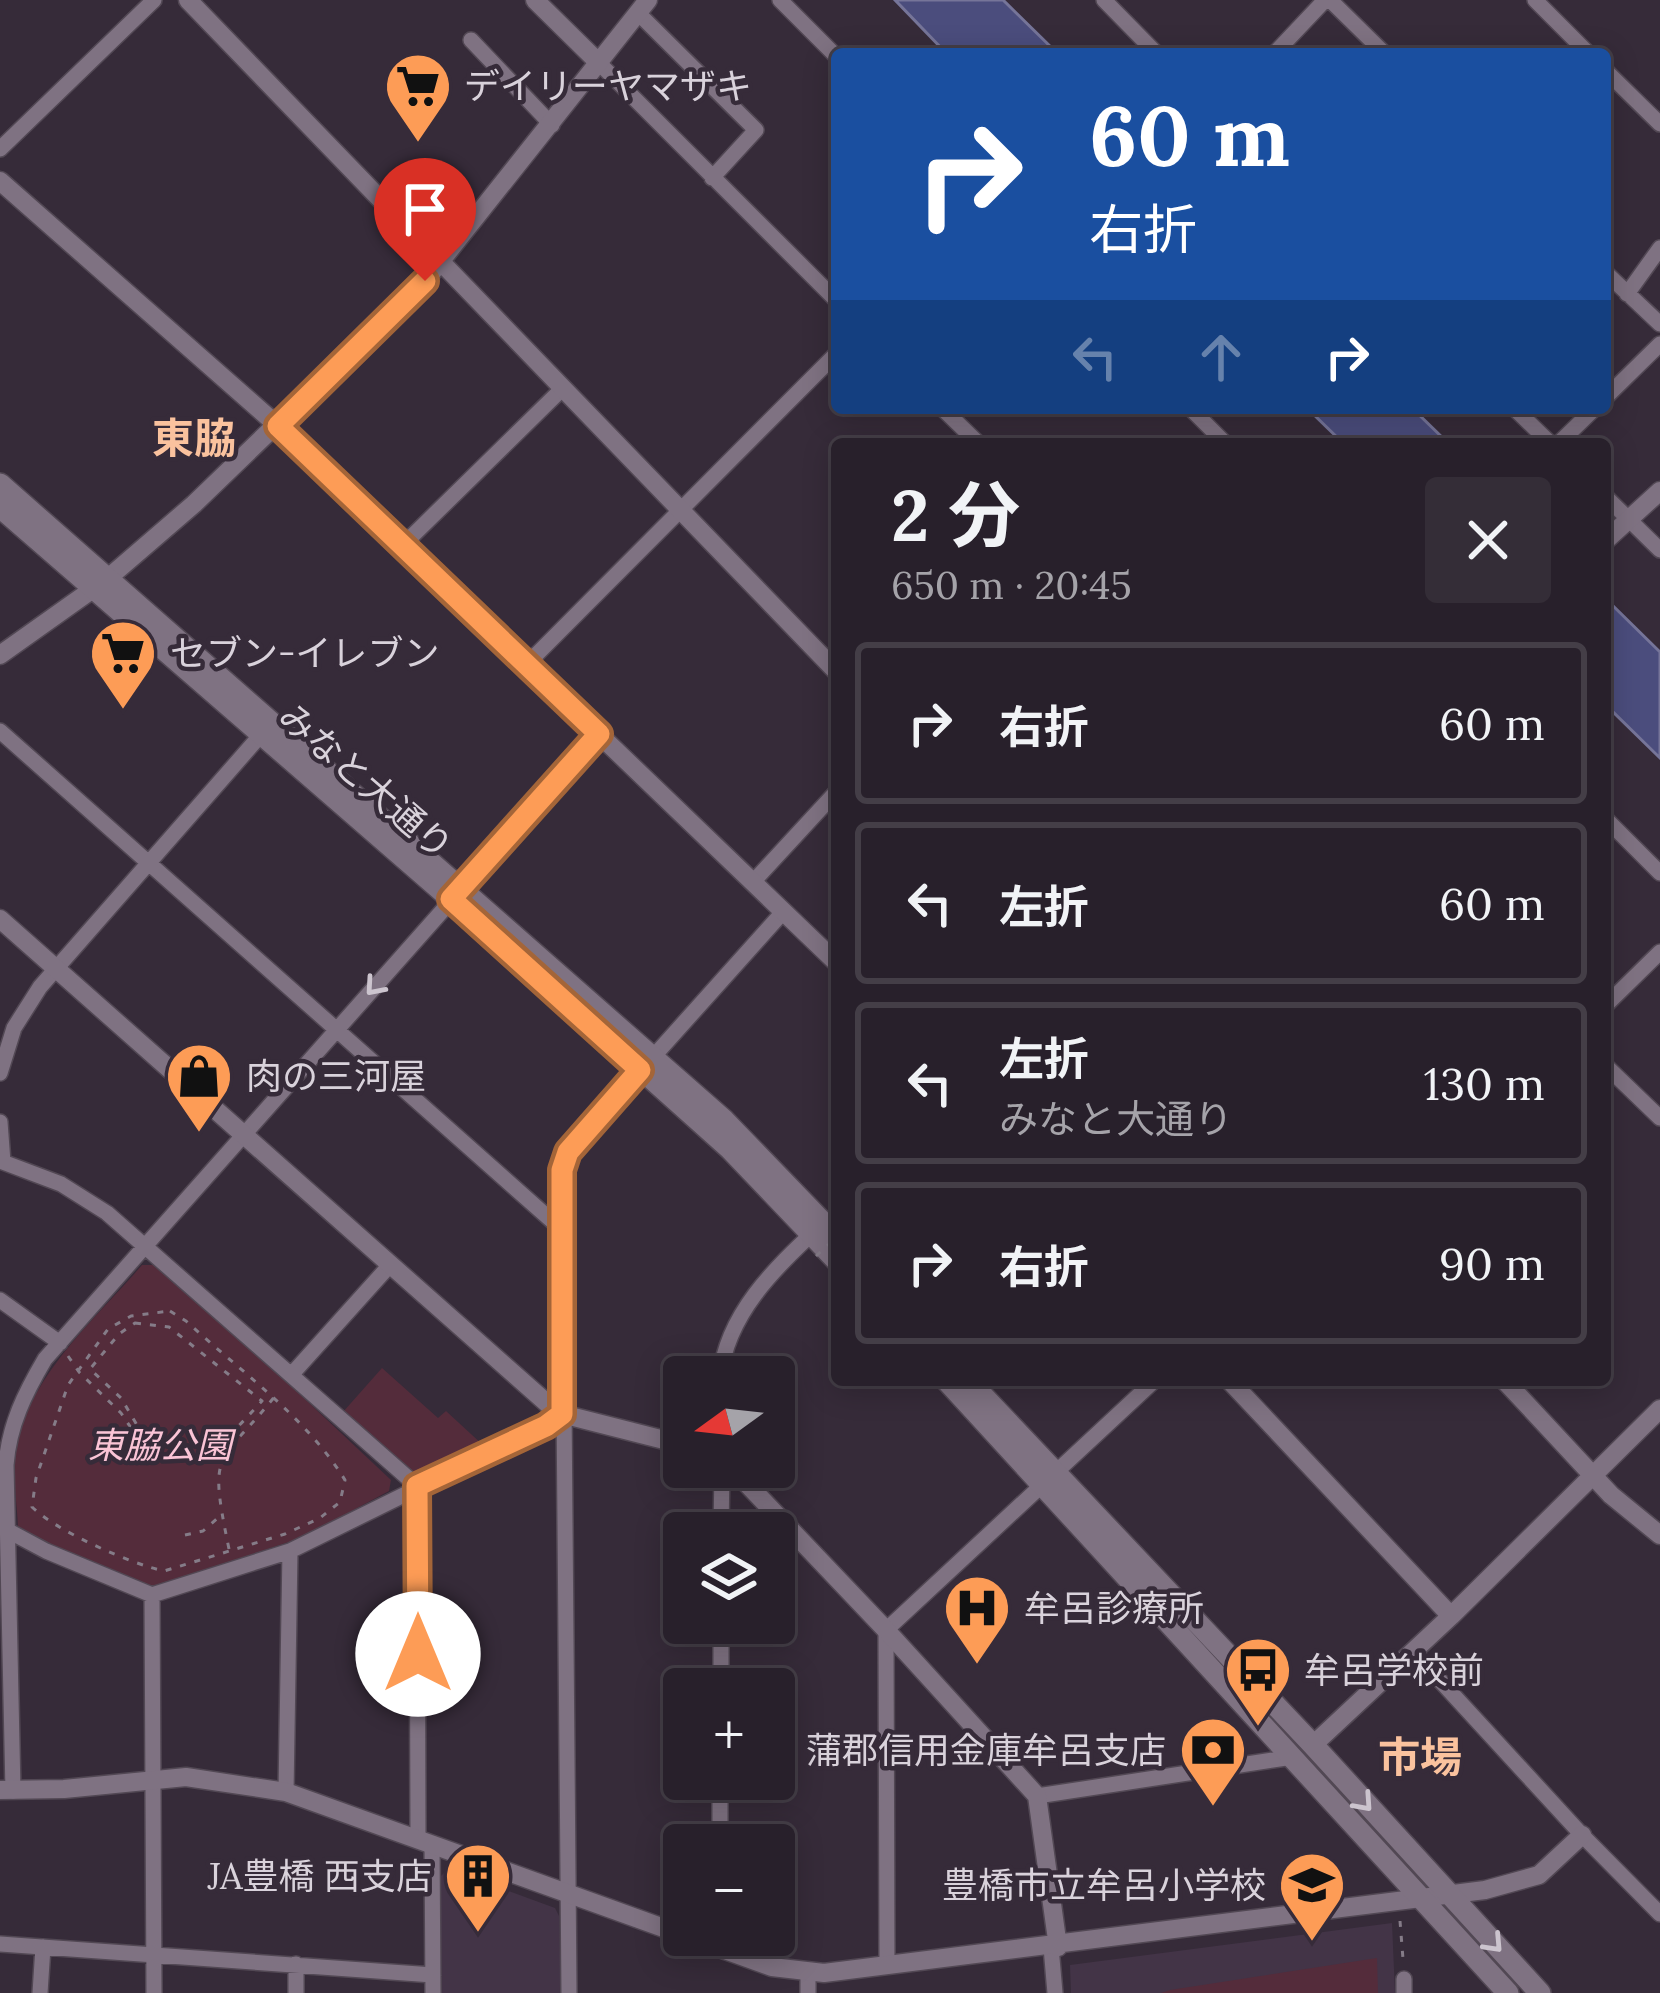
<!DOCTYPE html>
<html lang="ja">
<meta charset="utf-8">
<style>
:root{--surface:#28202b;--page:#342d37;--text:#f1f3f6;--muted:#a5a3a9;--line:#443e47}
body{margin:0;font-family:Lora,"Noto Sans JP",serif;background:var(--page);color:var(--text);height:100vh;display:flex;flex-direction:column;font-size:45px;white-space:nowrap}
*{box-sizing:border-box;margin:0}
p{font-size:39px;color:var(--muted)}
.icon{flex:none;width:66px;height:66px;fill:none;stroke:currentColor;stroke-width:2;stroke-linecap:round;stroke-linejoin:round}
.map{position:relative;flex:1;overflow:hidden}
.sheet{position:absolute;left:831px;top:438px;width:780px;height:948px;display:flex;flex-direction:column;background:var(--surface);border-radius:12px;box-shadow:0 6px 30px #0003,0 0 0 3px var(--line)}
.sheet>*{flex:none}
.guide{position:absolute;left:831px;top:48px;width:780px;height:366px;border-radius:12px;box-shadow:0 6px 30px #0003,0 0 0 3px var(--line);background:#1a4fa0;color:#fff;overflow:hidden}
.needle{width:78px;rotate:255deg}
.controls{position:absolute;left:663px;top:1356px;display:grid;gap:24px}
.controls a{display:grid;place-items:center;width:132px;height:132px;border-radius:12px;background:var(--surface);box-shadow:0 6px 30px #0003,0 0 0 3px var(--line);font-size:60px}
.pin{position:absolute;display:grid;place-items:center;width:102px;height:102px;color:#fff;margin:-123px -51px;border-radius:50% 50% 50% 0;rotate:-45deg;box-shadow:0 0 12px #0007}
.pin .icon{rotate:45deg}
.me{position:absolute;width:132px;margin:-66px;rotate:0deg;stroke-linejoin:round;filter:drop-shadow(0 0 9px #0008)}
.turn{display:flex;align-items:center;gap:42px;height:252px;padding:0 60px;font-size:54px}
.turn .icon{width:156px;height:156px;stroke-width:2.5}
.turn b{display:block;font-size:84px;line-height:102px}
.lanes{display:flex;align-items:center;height:114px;padding:0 60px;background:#0003;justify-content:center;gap:60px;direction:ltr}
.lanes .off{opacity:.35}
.round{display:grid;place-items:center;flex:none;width:126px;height:126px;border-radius:12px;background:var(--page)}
.summary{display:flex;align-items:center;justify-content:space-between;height:204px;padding:0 60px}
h1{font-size:72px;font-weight:700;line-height:90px}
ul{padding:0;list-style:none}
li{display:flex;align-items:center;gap:36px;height:162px;margin:0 24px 18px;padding:0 36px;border:6px solid var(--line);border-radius:12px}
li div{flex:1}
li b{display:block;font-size:45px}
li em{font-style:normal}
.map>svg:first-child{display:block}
.built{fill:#433447}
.green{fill:#542c3b}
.water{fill:#4b4d7d;stroke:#767599;stroke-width:3}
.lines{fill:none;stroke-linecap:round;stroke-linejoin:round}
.minor-casing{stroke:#524854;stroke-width:18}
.tertiary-casing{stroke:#524854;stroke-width:21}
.secondary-casing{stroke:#524854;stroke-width:24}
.path{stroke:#857c88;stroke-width:3;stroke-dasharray:6 9;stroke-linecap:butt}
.minor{stroke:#7f7282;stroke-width:15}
.tertiary{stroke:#7f7282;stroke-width:18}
.secondary{stroke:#7f7282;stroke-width:21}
.path-bridge{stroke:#857c88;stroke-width:3;stroke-dasharray:6 9;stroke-linecap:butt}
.oneway{stroke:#ccc4ce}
.route-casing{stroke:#a46538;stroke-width:30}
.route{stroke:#fd9c56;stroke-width:21}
.labels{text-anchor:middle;stroke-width:9;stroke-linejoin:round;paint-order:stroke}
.poi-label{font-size:36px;fill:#d9d2db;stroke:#362b39;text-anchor:start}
.street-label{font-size:36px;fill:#d9d2db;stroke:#362b39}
.park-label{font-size:36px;font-style:italic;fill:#fac4d6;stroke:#362b39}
.quarter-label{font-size:42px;font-weight:bold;fill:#fac29e;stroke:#362b39}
</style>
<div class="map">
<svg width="1660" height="1993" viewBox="0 0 1660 1993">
<rect width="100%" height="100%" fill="#362b39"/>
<path class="built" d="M448,1869L555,1908L559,1916L561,1993H442L440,1877Z
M1392,1923L1395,1993H1071L1070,1965Z"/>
<path class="green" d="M142,1265H153L274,1370L391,1480L389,1491L301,1538L153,1587L47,1543L18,1526C17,1505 13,1481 15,1460C22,1381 93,1322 142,1265Z
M382,1368L438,1418L446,1411L484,1446L416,1476L343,1412Z
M1377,1958L1378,1993H1161L1170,1990Z"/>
<path class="water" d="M895,0H1003L1058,54H947Z
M1307,408H1412L1449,444H1344Z
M1605,598L1660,652V758L1605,704Z"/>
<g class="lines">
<g class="minor-casing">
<path id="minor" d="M780,0L837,57
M1104,0L1157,54
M1330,0L1385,54
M1535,0L1589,54
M638,13L756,130L712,178
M471,40L552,125
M1274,54L1325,0
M599,63L837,301
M1605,70L1660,124
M0,149L154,0
M1605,272L1660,324
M1627,294L1660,248
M1605,398L1660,344
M942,408L979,444
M1190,408L1226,444
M1514,408L1551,444
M1558,444L1595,408
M1605,496L1660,550
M403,545L562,389
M526,665L837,353
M0,731L560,1228
M1605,818L1660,873
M753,882L837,791
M1605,1006L1660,952
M1605,1065L1660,1118
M0,1073L14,1028L40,987L266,729
M0,1122L3,1162
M0,1161L61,1184L107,1213L417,1486L418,1840
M0,1300L60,1343
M292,1374L390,1265
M720,1377C727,1314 774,1269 818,1228
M3,1528L46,1551L152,1595L290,1551L546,1425L562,1414
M721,1533L722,1467
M152,1595L154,1993
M1413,1651L1582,1835L1660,1914
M721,1689V1623
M13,1791L6,1465C9,1425 25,1393 45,1359L599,734
M286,1792L290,1551
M1037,1796L1293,1757
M432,1845L433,1993
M720,1845V1779
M0,1944L433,1975
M1051,1947L1055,1993
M296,1964V1993
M887,1966L886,1630L1155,1380
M808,1973V1993
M1404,1979V1993
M40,1993L43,1947
M569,1993L562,1170L568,1152L783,912"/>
</g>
<g class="tertiary-casing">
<path id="tertiary" d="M188,0L837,672
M535,0L599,63
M0,181L278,426L837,963
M1605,541L1660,491
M0,655L107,579L194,504L425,281L648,0
M0,919L549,1405L562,1414L684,1445
M1229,1380L1451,1616
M1504,1380L1611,1495L1660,1535
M731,1467L886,1630L1037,1796L1058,1947
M1313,1745L1451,1616L1660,1409
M0,1790L64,1789L186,1777L286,1792L772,1967L824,1973L1485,1890L1539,1875L1582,1835"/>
</g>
<g class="secondary-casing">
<path id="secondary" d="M0,484L724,1120L837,1237
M0,507L451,899L730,1149L837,1261
M946,1380L1508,1993
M968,1380L1313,1745L1540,1993"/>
</g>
<path class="path" d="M170,1311L186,1321C240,1371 306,1417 345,1480L340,1502L320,1518L285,1534L164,1571C131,1564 56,1531 32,1507L36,1478L68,1385L108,1329L131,1316Z
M135,1323L169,1327L262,1401C227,1438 215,1458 161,1456L150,1447L121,1398L90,1369L119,1334Z
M68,1356L79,1372L121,1413L148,1453L162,1462L219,1457
M185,1535L203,1531L220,1516
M229,1549C207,1443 219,1468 279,1391
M1400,1921L1403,1959"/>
<use href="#minor" class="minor"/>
<use href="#tertiary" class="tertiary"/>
<use href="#secondary" class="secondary"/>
<path class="path-bridge" d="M816,1256L837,1237"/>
</g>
<defs><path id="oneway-chevron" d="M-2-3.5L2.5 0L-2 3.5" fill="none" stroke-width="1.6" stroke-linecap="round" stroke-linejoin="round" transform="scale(3)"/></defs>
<g class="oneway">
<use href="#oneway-chevron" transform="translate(374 987) rotate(131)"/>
<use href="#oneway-chevron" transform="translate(1364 1803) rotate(48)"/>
<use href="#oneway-chevron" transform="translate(1494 1944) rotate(47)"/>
</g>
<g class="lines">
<g class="route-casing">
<path id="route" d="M418,1654L417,1486L546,1426L562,1414V1170L568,1152L640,1070L451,899L599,734L278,426L425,281"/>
</g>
<use href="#route" class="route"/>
</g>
<defs>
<g id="supermarket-pin" transform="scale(3.45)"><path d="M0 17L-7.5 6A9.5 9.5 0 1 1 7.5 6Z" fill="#fd9c56" stroke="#362b39"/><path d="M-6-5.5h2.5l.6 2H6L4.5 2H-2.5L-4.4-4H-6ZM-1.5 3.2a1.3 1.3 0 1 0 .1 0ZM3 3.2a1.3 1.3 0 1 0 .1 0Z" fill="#111"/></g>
<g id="shop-pin" transform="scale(3.45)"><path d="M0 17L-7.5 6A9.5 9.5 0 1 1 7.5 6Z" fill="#fd9c56" stroke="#362b39"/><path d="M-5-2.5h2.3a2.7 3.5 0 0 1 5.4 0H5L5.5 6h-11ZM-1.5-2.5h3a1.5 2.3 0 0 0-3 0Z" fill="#111"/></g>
<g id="hospital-pin" transform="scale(3.45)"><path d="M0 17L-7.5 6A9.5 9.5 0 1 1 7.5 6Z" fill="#fd9c56" stroke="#362b39"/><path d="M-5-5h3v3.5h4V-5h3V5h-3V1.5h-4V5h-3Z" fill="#111"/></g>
<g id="bus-pin" transform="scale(3.45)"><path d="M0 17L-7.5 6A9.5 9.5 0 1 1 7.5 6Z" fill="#fd9c56" stroke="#362b39"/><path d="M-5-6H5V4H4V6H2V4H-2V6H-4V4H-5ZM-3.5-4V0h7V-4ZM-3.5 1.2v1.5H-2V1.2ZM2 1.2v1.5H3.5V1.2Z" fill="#111"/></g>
<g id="bank-pin" transform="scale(3.45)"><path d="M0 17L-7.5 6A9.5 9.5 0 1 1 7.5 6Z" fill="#fd9c56" stroke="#362b39"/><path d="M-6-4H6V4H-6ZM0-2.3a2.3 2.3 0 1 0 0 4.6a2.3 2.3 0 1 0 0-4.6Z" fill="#111"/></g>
<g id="building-pin" transform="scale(3.45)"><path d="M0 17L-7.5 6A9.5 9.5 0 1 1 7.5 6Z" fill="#fd9c56" stroke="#362b39"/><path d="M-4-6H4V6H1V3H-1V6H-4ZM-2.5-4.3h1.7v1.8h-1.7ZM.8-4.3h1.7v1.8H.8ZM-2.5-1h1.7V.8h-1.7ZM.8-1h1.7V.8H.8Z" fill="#111"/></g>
<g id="school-pin" transform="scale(3.45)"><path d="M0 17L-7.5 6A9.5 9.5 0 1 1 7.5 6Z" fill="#fd9c56" stroke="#362b39"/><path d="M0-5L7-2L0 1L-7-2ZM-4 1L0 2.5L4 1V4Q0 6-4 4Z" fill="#111"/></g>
</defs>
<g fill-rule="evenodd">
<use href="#supermarket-pin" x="418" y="86"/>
<use href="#supermarket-pin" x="123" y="653"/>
<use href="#shop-pin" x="199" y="1076"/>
<use href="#hospital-pin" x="977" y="1608"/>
<use href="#bus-pin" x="1258" y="1670"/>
<use href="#bank-pin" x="1213" y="1750"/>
<use href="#building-pin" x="478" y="1876"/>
<use href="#school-pin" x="1312" y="1885"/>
</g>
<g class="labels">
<g class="poi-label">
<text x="464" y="99">デイリーヤマザキ</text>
<text x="170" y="666">セブン-イレブン</text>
<text x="246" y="1089">肉の三河屋</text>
<text x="1024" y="1621">牟呂診療所</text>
<text x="1304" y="1683">牟呂学校前</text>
<text x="1166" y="1763" text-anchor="end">蒲郡信用金庫牟呂支店</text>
<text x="432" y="1889" text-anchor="end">JA豊橋 西支店</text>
<text x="1266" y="1898" text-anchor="end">豊橋市立牟呂小学校</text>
</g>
<g class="street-label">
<text transform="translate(366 781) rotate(41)" y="13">みなと大通り</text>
</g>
<g class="park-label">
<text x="160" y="1458">東脇公園</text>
</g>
<g class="quarter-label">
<text x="194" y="453">東脇</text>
<text x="1420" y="1772">市場</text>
</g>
</g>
</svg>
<div class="controls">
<a><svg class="needle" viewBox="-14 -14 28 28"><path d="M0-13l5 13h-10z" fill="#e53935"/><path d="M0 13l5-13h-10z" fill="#a5a3a9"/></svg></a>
<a><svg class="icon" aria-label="layers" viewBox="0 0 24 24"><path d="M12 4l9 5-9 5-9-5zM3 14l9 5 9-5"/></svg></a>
<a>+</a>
<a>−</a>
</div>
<div class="pin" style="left:425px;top:281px;background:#d93025"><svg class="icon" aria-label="arrive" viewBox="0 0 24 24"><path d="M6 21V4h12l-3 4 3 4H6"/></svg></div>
<svg class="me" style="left:418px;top:1654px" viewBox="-20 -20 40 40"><circle r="19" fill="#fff"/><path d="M0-13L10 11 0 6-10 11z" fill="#fd9c56"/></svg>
<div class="guide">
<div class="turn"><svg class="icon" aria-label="right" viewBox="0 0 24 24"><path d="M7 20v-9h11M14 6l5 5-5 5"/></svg><div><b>60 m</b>右折</div></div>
<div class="lanes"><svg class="icon off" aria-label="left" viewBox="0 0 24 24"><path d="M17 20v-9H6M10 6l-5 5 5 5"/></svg><svg class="icon off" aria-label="ahead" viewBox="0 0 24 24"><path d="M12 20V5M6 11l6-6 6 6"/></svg><svg class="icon" aria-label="right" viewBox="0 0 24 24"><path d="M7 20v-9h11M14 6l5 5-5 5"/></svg></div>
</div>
<section class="sheet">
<div class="summary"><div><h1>2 分</h1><p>650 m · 20:45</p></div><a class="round"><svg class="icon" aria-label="close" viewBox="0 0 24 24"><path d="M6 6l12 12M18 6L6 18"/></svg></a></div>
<ul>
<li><svg class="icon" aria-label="right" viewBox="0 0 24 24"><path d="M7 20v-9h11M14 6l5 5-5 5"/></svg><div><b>右折</b></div><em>60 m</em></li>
<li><svg class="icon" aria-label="left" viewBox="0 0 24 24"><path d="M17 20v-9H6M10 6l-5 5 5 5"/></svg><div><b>左折</b></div><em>60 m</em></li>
<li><svg class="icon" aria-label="left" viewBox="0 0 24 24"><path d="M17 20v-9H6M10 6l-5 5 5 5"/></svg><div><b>左折</b><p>みなと大通り</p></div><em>130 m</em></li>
<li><svg class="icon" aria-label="right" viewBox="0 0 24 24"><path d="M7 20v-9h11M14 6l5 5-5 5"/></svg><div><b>右折</b></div><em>90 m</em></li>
</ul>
</section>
</div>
